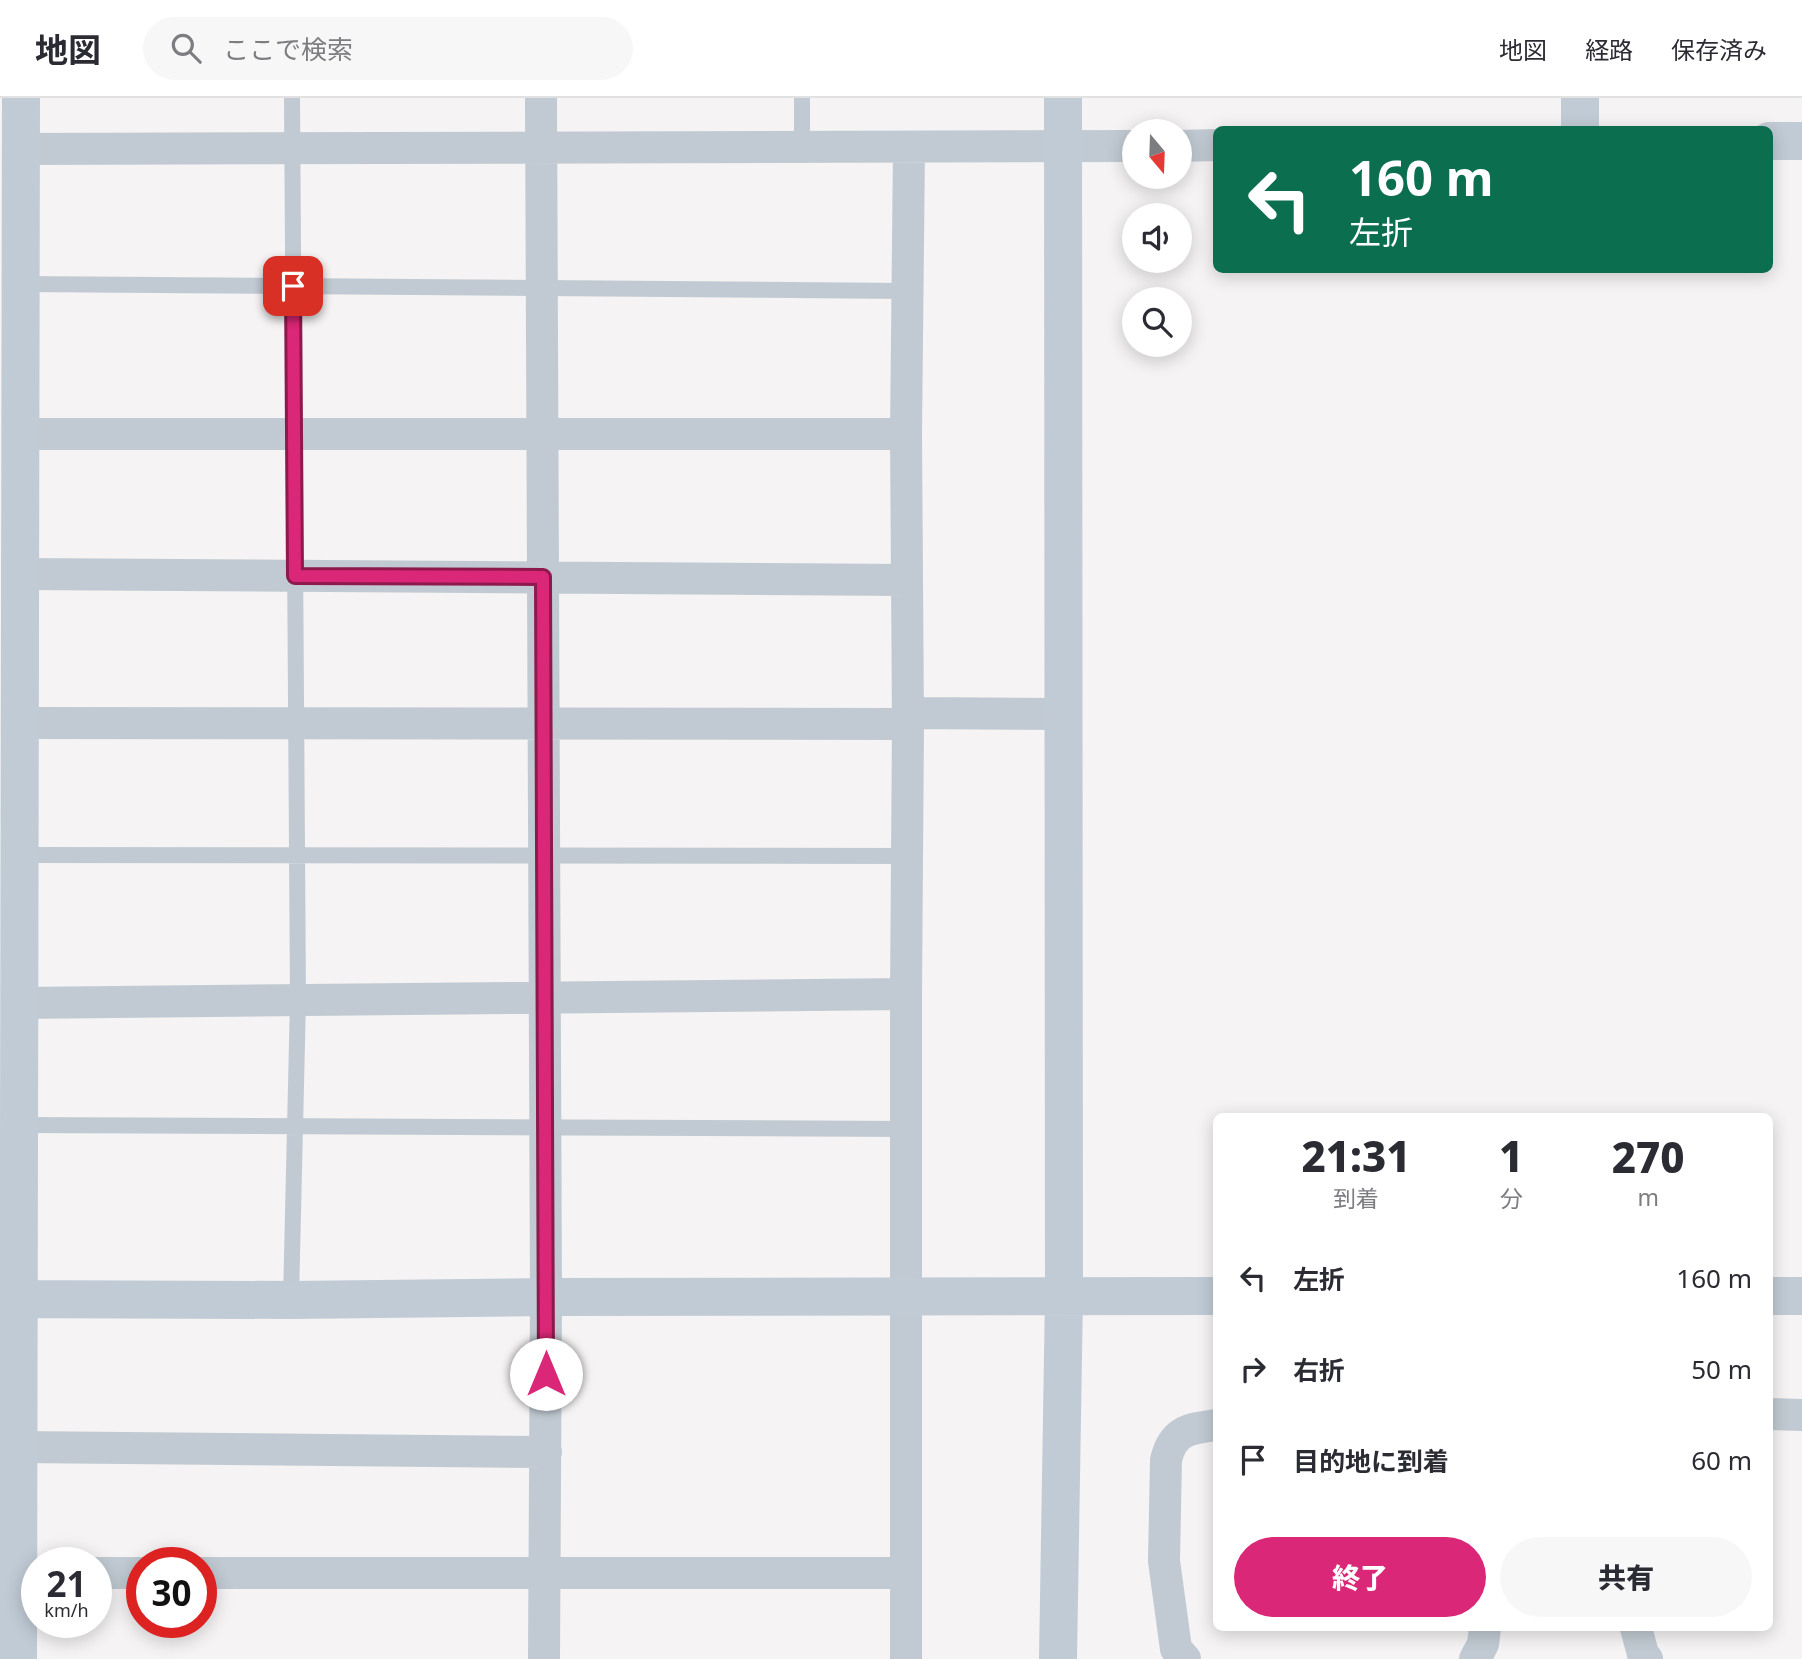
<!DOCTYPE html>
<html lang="ja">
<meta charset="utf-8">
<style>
:root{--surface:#fff;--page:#f7f7f7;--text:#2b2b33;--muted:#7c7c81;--line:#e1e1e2;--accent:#db2777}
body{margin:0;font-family:"Noto Sans","Noto Sans JP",sans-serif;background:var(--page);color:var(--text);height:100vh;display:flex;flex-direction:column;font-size:26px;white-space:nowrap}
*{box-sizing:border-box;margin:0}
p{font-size:23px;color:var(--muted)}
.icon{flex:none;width:38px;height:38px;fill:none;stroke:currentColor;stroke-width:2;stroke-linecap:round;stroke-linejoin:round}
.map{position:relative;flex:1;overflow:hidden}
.details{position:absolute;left:1213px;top:1015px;width:560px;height:518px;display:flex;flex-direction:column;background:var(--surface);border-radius:10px;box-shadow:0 4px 18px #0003}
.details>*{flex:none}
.banner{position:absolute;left:1213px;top:28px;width:560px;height:147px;border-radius:10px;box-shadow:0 4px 18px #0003;background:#0b6e4f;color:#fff;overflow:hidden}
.needle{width:46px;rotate:161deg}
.tools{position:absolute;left:1122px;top:21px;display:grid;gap:14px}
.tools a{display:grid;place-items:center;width:70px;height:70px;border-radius:50%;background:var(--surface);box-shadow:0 4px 18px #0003;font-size:35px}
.speed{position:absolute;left:21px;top:1449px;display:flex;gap:14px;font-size:35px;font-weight:700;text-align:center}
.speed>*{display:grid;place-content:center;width:91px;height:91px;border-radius:50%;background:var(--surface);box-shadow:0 4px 18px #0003;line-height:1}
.speed small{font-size:18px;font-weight:400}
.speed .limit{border:10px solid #d22;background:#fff;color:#111}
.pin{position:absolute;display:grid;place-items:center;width:60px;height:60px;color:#fff;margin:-30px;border-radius:14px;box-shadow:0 4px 10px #0006}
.me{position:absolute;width:77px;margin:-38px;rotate:0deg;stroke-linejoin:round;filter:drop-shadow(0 0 5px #0008)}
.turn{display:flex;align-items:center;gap:24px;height:147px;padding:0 21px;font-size:32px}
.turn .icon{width:91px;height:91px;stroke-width:2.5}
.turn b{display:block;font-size:49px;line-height:60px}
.eta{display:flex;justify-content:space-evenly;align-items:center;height:119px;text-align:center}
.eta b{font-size:42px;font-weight:800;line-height:49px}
.action{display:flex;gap:14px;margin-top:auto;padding:14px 21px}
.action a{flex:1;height:80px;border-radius:42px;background:var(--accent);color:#fff;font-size:28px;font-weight:800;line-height:80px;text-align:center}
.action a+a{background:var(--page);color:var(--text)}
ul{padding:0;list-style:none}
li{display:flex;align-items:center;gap:21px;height:91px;padding:0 21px}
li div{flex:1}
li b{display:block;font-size:26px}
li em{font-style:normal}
header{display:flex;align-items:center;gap:42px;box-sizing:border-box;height:98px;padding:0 35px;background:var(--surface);border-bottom:2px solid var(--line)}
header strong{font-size:33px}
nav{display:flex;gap:38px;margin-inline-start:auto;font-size:24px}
.search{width:490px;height:63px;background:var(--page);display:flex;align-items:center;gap:18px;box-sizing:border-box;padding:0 24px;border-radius:38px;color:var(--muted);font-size:26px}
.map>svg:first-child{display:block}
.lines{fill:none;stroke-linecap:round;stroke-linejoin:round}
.lane{stroke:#c1cad2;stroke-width:16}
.street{stroke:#c1cad2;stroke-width:32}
.secondary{stroke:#c1cbd6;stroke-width:38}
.route-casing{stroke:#8e194d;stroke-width:18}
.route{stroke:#db2777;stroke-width:12}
</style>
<header>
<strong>地図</strong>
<div class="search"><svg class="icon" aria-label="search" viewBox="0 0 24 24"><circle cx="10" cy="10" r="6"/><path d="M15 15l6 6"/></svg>ここで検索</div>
<nav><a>地図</a><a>経路</a><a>保存済み</a></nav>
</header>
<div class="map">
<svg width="1802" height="1561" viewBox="0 0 1802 1561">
<rect width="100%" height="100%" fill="#f5f3f3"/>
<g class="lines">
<path class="lane" d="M802,0V50
M21,186L907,193
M20,757L907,758
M19,1027L906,1031
M291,1201L298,902L292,0"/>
<path class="street" d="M541,0L546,1199L544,1561
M1180,48L1216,47
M21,51L1134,48
M20,336H906
M20,476L907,482
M908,615L1063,616
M20,625L908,626
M19,905L906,896
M1769,1316L1802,1317
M19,1349L546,1354
M96,1475H142
M201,1475H906
M1636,1530L1643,1556L1647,1561
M906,1561V896L908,626L906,336L909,49
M1185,1561L1176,1551L1164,1463L1166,1362C1173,1332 1189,1331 1216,1327
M1475,1561L1483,1546L1485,1530"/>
<path class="secondary" d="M1580,0V32
M1769,43H1802
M1769,1198H1802
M0,1201L291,1202L546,1199L1216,1198
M18,1561L21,0
M1058,1561L1064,1197L1063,0"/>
</g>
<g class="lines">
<g class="route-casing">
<path id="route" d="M293,188L295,478L543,479L546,1276"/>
</g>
<use href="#route" class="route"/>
</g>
</svg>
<div class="tools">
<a><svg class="needle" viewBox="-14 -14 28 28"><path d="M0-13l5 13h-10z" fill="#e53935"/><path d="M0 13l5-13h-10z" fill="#7c7c81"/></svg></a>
<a><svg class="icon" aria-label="sound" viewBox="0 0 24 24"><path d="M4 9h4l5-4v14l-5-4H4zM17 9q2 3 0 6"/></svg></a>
<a><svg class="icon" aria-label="search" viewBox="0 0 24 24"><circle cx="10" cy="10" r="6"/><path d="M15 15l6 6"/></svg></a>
</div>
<div class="speed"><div>21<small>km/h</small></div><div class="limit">30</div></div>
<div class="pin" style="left:293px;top:188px;background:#d93025"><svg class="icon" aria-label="arrive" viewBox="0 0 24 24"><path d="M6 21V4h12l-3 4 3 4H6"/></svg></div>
<svg class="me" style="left:546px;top:1276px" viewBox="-20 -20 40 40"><circle r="19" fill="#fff"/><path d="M0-13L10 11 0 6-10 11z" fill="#db2777"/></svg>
<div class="banner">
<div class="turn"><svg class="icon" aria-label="left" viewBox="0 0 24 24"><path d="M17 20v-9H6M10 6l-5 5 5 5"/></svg><div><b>160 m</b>左折</div></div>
</div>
<section class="details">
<div class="eta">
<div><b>21:31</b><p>到着</p></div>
<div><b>1</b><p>分</p></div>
<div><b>270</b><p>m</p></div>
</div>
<ul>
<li><svg class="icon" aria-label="left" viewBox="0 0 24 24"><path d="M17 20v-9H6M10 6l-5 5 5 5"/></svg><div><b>左折</b></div><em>160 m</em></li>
<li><svg class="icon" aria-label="right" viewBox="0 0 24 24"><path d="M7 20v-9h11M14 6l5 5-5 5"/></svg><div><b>右折</b></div><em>50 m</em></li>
<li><svg class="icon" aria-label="arrive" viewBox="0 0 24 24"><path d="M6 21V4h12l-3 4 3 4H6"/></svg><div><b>目的地に到着</b></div><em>60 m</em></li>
</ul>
<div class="action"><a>終了</a><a>共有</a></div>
</section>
</div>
